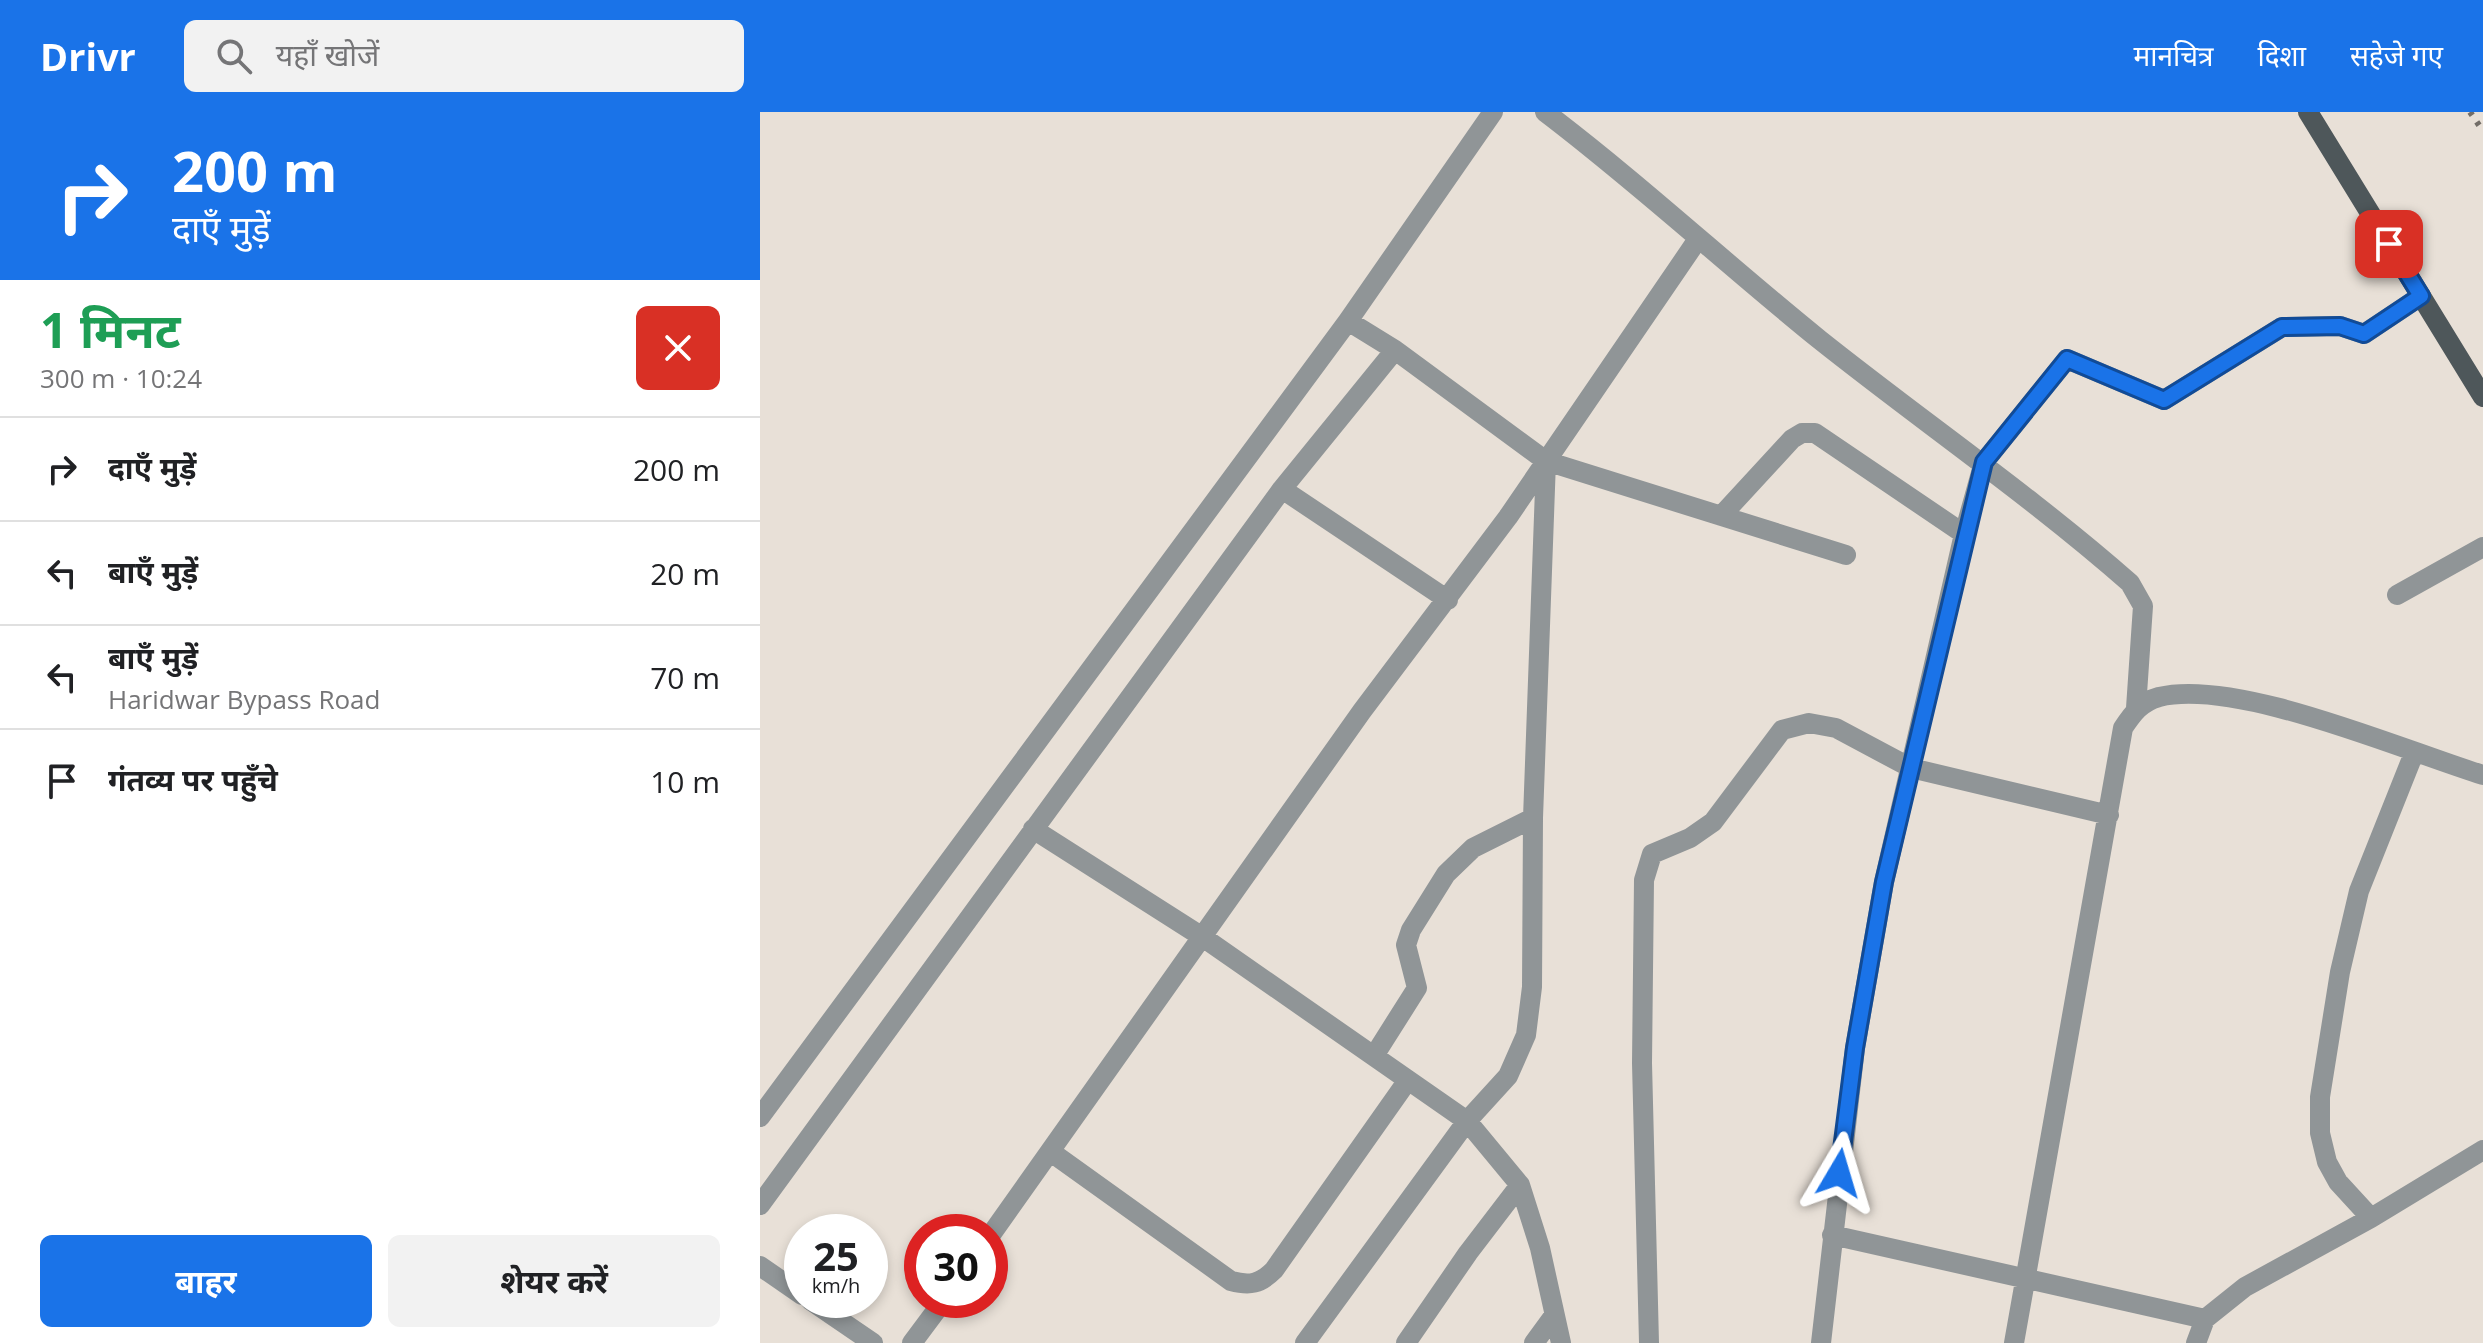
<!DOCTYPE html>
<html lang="hi">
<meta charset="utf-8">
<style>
:root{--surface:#fff;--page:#f2f2f2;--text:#202124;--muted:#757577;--line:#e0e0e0;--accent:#1a73e8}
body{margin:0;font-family:"Open Sans","Noto Sans Devanagari",sans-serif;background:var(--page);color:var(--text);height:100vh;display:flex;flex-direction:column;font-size:30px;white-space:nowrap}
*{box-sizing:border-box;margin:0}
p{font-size:26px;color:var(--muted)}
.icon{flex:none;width:44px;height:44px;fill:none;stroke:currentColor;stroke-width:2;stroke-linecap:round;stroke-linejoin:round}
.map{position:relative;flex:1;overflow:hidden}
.drawer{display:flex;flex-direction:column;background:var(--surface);width:760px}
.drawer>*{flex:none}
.hud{background:#1a73e8;color:#fff;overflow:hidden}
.speed{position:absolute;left:24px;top:1102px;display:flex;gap:16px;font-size:40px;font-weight:700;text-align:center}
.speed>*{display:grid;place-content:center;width:104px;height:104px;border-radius:50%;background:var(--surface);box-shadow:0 4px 12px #0003;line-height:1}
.speed small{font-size:20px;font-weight:400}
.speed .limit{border:12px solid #d22;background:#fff;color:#111}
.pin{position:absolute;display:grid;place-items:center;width:68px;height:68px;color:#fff;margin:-34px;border-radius:16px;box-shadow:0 4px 12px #0006}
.me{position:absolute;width:88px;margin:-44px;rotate:7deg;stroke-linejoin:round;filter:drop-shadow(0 0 6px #0008)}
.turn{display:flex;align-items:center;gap:28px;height:168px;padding:0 40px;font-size:36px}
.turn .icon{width:104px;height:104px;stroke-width:2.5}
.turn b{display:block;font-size:56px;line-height:68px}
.round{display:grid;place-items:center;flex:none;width:84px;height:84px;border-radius:12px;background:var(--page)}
.overview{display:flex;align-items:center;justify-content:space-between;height:136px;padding:0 40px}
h1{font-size:48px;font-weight:700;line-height:60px;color:#1e9e55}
.action{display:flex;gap:16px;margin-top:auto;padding:16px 40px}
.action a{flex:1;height:92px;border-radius:12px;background:var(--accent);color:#fff;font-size:32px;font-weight:700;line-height:92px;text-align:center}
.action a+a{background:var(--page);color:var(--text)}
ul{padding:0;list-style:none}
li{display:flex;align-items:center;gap:24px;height:104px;padding:0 40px;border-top:2px solid var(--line)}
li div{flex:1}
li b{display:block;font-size:30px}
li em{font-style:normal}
header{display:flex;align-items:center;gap:48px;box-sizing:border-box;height:112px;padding:0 40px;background:var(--accent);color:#fff}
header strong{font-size:38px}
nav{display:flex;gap:44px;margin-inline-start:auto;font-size:28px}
.search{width:560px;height:72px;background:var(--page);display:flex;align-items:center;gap:20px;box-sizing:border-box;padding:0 28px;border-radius:12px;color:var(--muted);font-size:30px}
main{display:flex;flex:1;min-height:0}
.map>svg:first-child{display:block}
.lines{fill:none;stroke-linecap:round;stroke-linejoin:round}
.minor{stroke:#909597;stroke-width:20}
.major{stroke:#4e575a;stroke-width:20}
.rail{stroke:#726d67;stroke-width:6;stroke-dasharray:4 8;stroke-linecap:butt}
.route-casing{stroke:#114b97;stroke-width:20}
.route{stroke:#1a73e8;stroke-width:14}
</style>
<header>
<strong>Drivr</strong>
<div class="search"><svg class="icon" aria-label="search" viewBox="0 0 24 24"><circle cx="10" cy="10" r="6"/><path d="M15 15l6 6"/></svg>यहाँ खोजें</div>
<nav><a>मानचित्र</a><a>दिशा</a><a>सहेजे गए</a></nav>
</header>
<main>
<section class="drawer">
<div class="hud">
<div class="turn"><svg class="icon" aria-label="right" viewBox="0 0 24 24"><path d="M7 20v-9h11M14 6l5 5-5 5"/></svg><div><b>200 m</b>दाएँ मुड़ें</div></div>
</div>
<div class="overview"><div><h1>1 मिनट</h1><p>300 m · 10:24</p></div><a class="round" style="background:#d93025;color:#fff"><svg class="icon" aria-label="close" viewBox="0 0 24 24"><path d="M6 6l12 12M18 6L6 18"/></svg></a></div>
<ul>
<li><svg class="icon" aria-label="right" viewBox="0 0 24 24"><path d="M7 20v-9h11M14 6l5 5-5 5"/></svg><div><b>दाएँ मुड़ें</b></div><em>200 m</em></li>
<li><svg class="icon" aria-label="left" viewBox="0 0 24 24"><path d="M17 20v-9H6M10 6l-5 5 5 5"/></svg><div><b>बाएँ मुड़ें</b></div><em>20 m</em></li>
<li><svg class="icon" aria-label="left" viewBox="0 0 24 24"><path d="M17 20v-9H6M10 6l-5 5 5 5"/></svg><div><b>बाएँ मुड़ें</b><p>Haridwar Bypass Road</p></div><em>70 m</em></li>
<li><svg class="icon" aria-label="arrive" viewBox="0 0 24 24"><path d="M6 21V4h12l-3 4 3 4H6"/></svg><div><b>गंतव्य पर पहुँचे</b></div><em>10 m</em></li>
</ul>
<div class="action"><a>बाहर</a><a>शेयर करें</a></div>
</section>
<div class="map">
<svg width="1723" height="1231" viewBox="0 0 1723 1231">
<rect width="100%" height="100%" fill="#e8e0d7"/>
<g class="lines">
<path class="minor" d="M785,0C880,72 967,153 1060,228C1163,310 1271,384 1370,471L1383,494L1376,596
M786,349L1086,443
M522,377L688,488
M961,404L1032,327L1042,321H1055L1204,422
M1637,483L1723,435
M273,717L444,826L707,1009L760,1073L780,1136L801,1231
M614,944L657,876L646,833L651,818L686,762L713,736L773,706
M0,1005L588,209L733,0
M291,1040L471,1169C490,1174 500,1172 514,1158L648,968
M0,1093L522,377L635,238
M1611,1106L1578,1070L1567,1050L1560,1021V985L1580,860L1599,779L1654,641
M1072,1123L1445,1207
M230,1124L602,599L748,405L938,127
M0,1154L42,1183
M50,1188L113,1231
M152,1231L184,1188
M545,1231L707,1009L748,964L766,923L772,875L773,706L786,349L635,238L588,209
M646,1231L708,1141L760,1073
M774,1231L793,1205
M889,1231L882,951L884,768L892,742L930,726L953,710L1022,618L1049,611L1076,616L1151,656L1349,703
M1061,1231L1095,936L1124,770L1204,422L1224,350L1307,247L1404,288L1522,215L1580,214L1604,222L1661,184
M1254,1231L1363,616C1373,601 1381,590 1399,585C1477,566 1642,638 1723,663
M1436,1231L1445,1207L1485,1175L1611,1106L1723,1038"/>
<path class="major" d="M1548,0L1723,285"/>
<path class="rail" d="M1710,0L1723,19"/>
</g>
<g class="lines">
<g class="route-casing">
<path id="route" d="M1079,1061L1095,936L1124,770L1224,350L1307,247L1404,288L1522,215L1580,214L1604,222L1661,184L1629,132"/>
</g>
<use href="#route" class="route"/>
</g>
</svg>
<div class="speed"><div>25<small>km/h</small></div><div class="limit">30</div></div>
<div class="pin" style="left:1629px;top:132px;background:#d93025"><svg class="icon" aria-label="arrive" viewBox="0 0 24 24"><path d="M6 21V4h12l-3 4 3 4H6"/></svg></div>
<svg class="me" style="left:1079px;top:1061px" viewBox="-20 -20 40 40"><path d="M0-17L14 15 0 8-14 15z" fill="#1a73e8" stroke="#fff" stroke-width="4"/></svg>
</div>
</main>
